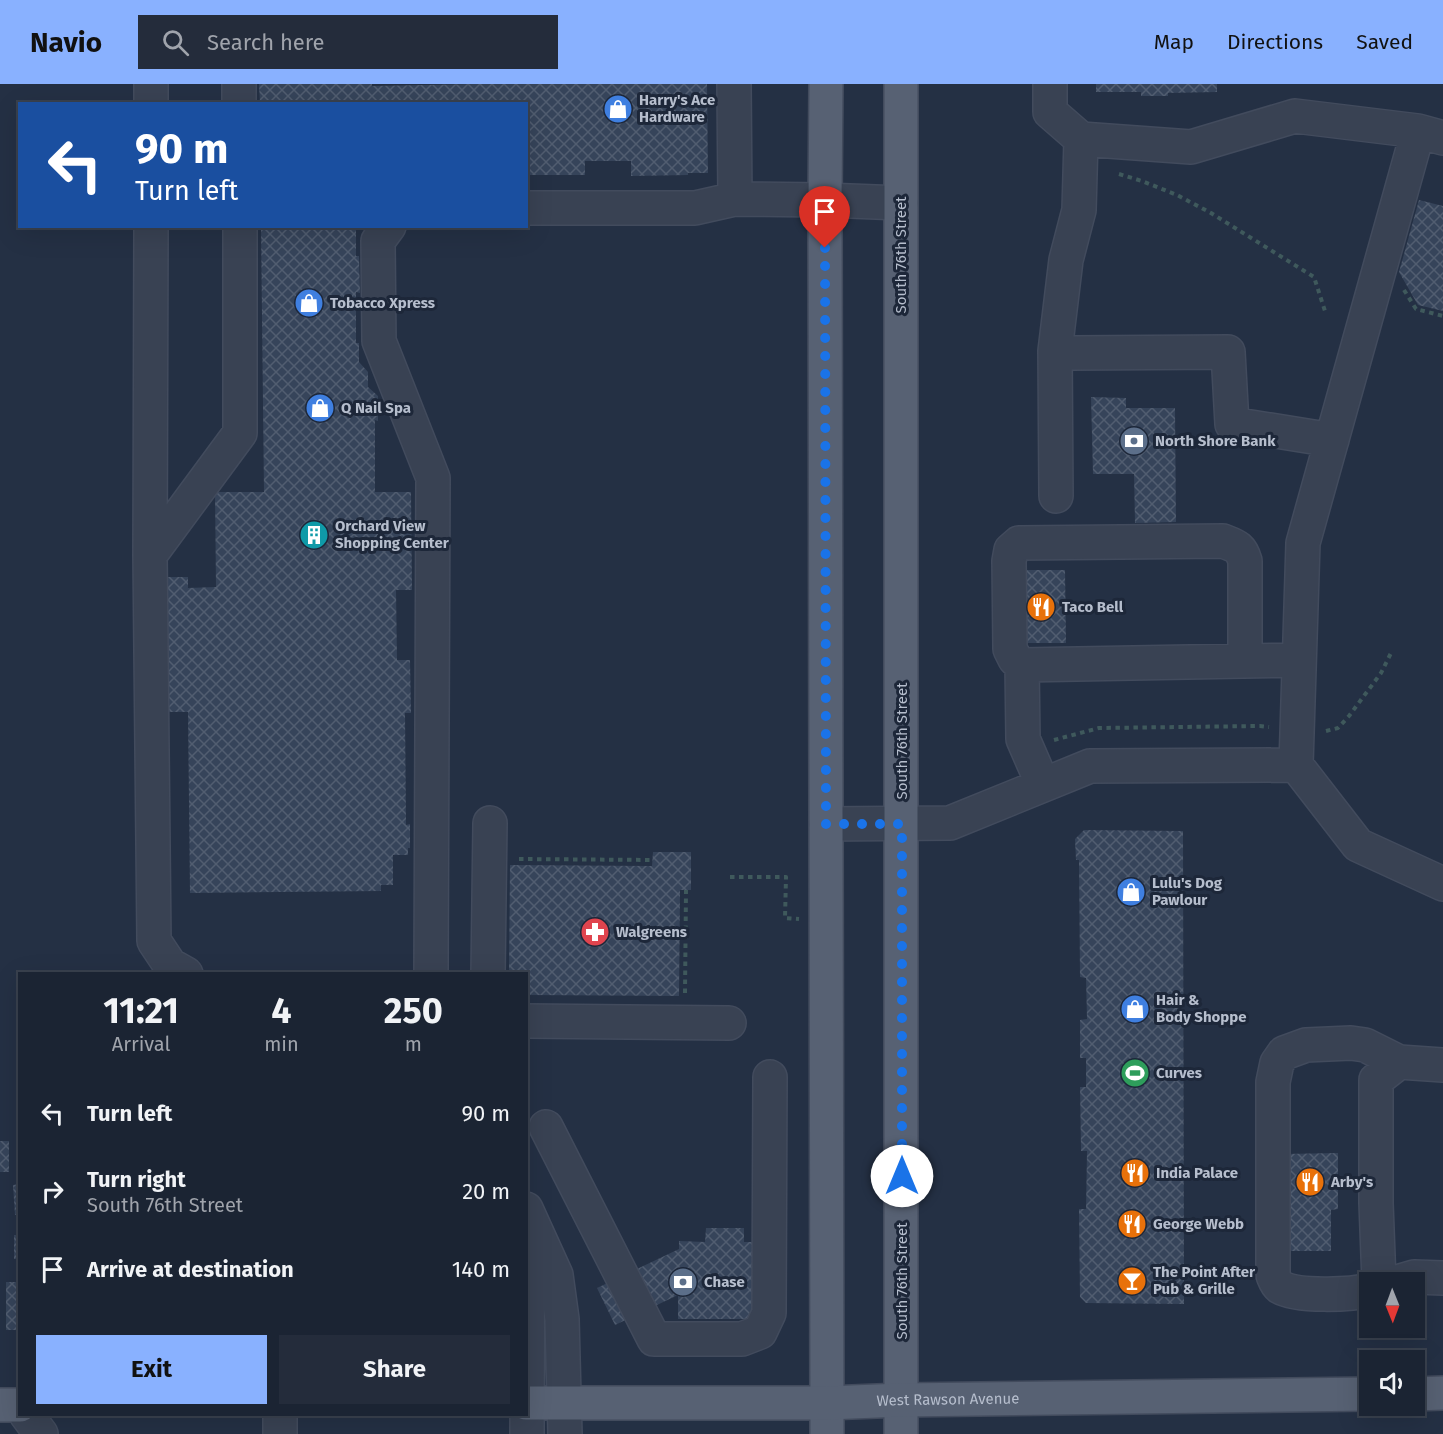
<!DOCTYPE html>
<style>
:root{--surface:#1b2433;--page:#242c3b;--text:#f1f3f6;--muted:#a0a4ac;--line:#39414e;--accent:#89b1ff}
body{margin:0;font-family:"Fira Sans",sans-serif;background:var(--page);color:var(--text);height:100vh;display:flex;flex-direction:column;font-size:22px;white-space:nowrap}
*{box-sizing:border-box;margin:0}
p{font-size:20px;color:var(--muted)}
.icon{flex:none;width:33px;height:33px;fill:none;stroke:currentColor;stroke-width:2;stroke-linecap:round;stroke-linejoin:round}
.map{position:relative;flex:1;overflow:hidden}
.side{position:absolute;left:18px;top:888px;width:510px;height:444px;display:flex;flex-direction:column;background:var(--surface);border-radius:0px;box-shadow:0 6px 24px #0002,0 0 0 2px var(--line)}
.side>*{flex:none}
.guide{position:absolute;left:18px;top:18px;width:510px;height:126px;border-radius:0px;box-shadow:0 6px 24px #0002,0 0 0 2px var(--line);background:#1a4fa0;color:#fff;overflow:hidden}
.needle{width:39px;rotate:179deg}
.fabs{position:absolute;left:1359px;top:1188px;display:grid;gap:12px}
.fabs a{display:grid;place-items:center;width:66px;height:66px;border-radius:0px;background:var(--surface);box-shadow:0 6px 24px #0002,0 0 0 2px var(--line);font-size:30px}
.pin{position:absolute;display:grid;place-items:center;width:51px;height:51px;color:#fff;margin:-62px -26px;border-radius:50% 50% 50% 0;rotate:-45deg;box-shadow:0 0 6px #0007}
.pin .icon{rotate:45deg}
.me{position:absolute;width:66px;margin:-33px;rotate:0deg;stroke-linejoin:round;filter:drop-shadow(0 0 4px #0008)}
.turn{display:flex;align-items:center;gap:21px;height:126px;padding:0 18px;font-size:27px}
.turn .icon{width:78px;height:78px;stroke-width:2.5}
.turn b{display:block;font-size:42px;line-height:51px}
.eta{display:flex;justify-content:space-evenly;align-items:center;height:102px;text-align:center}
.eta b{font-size:36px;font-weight:700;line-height:42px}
.action{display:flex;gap:12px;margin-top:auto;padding:12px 18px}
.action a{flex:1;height:69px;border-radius:0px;background:var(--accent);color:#111;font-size:24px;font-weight:700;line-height:69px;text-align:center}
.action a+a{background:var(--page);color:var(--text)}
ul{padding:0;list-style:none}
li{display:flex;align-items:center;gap:18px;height:78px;padding:0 18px}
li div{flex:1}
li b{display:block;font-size:22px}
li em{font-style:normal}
header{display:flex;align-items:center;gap:36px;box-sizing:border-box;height:84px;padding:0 30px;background:var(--accent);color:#111}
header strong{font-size:28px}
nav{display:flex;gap:33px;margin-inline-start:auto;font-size:21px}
.search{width:420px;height:54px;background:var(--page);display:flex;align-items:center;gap:15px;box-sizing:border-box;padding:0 21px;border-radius:0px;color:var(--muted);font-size:22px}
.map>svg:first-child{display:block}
.building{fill:url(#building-cross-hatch)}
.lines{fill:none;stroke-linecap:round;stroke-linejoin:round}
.minor-casing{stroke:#424b5d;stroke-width:36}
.major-casing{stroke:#424b5d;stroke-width:36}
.path{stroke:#3f595c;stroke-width:4;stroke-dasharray:4.5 4.5;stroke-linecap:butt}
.minor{stroke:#394253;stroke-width:33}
.major{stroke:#576173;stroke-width:33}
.route{stroke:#1a73e8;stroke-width:10;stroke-dasharray:0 18}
.labels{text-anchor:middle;stroke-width:6;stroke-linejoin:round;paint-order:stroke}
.poi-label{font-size:15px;font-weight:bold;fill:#b6becd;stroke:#1d2739;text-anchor:start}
.street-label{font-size:15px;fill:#b6becd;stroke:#1d2739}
</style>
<header>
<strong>Navio</strong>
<div class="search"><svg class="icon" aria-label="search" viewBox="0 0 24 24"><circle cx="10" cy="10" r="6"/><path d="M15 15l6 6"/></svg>Search here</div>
<nav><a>Map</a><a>Directions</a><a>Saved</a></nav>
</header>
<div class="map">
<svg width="1443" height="1350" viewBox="0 0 1443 1350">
<defs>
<pattern id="building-cross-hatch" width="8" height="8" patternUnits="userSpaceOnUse" patternTransform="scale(1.5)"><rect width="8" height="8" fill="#36445a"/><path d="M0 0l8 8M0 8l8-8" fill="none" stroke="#515d70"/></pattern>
</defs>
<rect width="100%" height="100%" fill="#243044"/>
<path class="building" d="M259,0H372V2L474,0H707L708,89H688V91L631,92V77H585V91H529L530,88H526V20H260Z
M1096,0H1217V8L1168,9V12H1141V8H1096Z
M1419,116L1443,122V227L1418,221L1399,188Z
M261,142H356V172H359L360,209L356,208V259H359V278L368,288V303L378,312V337L375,336V408H411L412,506H396L397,576H410L411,629H405L406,741L410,740V764H408V771H393V801H381V807L190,809L188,628H164L162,493H188V504L216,503L215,408H264Z
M1091,313L1126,314V324H1175L1176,438L1135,439L1134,390H1093Z
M1016,486H1065L1066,559H1017Z
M1084,746L1183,747L1184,1220L1086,1219L1080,1213L1079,1125H1086L1087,1067H1081L1080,1003H1086V974H1080V936L1087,935L1086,894L1080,893L1079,776H1076L1075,755Z
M653,768H691V806H680L679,912L526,911V890H509L510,781L652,782Z
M0,1057H9V1088H0Z
M1338,1069V1125L1331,1126V1167H1285L1282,1070Z
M20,1100V1131H15L13,1101Z
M706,1144H744V1158H756V1235H678V1211L615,1241L597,1204L679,1165V1157L705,1158Z
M14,1151H20V1175H14Z
M6,1198H20V1246H6Z"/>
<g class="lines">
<g class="minor-casing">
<path id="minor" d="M151,0V20
M239,0V20
M734,0L735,115
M1050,0V28L1081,55
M1443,54L1418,47L1303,459L1296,681L1358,761L1443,800
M526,124H695L735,115L825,116L901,119
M389,142L378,157L379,257L433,394L431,890
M1055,267L1056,412
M1332,356L1232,340L1228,268L1071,269L1055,267L1066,176L1079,126L1081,55L1191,63L1295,32L1418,47
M150,471L151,142
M1022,581L1015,575L1010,565L1009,477L1011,466L1019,459L1223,457C1236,462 1241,463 1245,477V577
M1043,701L1023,655L1022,581L1299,576
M826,740L950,739L1090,682L1296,681
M186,890L170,881L154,857L150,471L240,349V142
M488,890L490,739
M526,937L729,939
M546,1043L654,1255H742L760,1248L769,1229L770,993
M526,1125L556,1191L562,1235L565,1350
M1379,1198L1376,1119V996L1399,978L1443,981
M1397,1198L1414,1193L1443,1194
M1370,1206C1351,1211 1297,1213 1280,1203C1276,1200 1275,1196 1273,1191V998L1277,979L1284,969L1306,961L1351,959L1365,961L1399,978
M26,1330L41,1350
M280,1330V1350
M527,1350L528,1138"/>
</g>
<g class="major-casing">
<g id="major">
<path d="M826,0L825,116L827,1350"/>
<path d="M901,0V1350"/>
<path d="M1414,1310L1443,1309"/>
<path id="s1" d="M526,1319H827L902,1316L1370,1310"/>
<path d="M0,1321H20"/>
</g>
</g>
<path class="path" d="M1119,90L1142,97L1177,111L1211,129L1314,193L1325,227
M1404,206L1416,225L1443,232
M1326,647L1338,644L1349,632L1381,589L1392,567
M1054,656L1099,644L1260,642L1269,643
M519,775L653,776
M730,793H786L785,834L799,835
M685,909L686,806"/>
<use href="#minor" class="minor"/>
<use href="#major" class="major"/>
</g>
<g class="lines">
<path class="route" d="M825,164L826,740H902V1092"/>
</g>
<defs>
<g id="shop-disc" transform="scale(1.5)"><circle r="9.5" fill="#3f7fe0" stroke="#1d2739"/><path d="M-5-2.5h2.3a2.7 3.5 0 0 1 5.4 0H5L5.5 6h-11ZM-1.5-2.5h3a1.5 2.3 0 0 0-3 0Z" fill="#fff"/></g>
<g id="bank-disc" transform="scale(1.5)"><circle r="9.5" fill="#5c6f8a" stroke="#1d2739"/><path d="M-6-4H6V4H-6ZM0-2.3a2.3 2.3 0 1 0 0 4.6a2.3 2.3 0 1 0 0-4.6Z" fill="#fff"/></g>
<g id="building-disc" transform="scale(1.5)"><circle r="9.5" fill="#0f9aa8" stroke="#1d2739"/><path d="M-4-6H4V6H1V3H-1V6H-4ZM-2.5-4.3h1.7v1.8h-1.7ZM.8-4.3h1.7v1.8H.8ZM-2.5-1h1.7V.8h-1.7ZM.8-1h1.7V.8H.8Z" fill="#fff"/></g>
<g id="restaurant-disc" transform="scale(1.5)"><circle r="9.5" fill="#e8710a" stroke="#1d2739"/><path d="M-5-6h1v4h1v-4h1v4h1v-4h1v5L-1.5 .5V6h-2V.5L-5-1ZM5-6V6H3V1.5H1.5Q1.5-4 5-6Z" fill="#fff"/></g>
<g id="pharmacy-disc" transform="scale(1.5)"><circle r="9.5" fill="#e0444e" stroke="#1d2739"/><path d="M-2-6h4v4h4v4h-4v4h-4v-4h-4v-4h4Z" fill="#fff"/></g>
<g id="stadium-disc" transform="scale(1.5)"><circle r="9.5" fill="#2e9e5b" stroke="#1d2739"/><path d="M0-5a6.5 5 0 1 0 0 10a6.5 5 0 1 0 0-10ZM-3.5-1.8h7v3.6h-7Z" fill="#fff"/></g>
<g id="bar-disc" transform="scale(1.5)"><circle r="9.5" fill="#e8710a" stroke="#1d2739"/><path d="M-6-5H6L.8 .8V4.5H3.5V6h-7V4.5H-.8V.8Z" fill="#fff"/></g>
</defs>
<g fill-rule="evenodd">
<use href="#shop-disc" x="618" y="25"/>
<use href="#shop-disc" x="309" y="219"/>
<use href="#shop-disc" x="320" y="324"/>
<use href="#bank-disc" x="1134" y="357"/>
<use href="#building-disc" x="314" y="451"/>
<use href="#restaurant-disc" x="1041" y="523"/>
<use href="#shop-disc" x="1131" y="808"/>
<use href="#pharmacy-disc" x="595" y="848"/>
<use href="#shop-disc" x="1135" y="925"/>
<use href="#stadium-disc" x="1135" y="989"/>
<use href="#restaurant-disc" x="1135" y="1089"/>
<use href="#restaurant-disc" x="1310" y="1098"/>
<use href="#restaurant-disc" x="1132" y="1140"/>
<use href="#bar-disc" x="1132" y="1197"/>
<use href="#bank-disc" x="683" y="1198"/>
</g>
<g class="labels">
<g class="poi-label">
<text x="639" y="21">Harry's Ace<tspan x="639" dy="17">Hardware</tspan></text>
<text x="330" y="224">Tobacco Xpress</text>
<text x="341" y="329">Q Nail Spa</text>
<text x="1155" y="362">North Shore Bank</text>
<text x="335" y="447">Orchard View<tspan x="335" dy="17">Shopping Center</tspan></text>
<text x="1062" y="528">Taco Bell</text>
<text x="1152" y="804">Lulu's Dog<tspan x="1152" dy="17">Pawlour</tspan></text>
<text x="616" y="853">Walgreens</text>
<text x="1156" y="921">Hair &amp;<tspan x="1156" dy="17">Body Shoppe</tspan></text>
<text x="1156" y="994">Curves</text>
<text x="1156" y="1094">India Palace</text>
<text x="1331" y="1103">Arby's</text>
<text x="1153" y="1145">George Webb</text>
<text x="1153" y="1193">The Point After<tspan x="1153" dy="17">Pub &amp; Grille</tspan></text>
<text x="704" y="1203">Chase</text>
</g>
<g class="street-label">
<text transform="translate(901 171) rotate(-90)" y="5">South 76th Street</text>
<text transform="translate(902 657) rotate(-90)" y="5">South 76th Street</text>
<text transform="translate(902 1197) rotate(-90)" y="5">South 76th Street</text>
<text dy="5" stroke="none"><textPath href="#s1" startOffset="422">West Rawson Avenue</textPath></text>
</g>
</g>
</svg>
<div class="fabs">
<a><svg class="needle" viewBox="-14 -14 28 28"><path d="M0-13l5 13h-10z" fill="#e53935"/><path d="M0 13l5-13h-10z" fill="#a0a4ac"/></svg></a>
<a><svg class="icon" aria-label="sound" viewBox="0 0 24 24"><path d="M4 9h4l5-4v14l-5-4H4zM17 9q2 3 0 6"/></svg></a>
</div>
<div class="pin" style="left:825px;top:164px;background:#d93025"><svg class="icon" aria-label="arrive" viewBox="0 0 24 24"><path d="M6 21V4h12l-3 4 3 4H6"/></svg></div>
<svg class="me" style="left:902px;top:1092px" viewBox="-20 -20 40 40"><circle r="19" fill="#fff"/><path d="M0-13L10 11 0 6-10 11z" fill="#1a73e8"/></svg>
<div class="guide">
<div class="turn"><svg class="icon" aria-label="left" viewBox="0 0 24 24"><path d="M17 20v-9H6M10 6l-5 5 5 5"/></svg><div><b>90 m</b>Turn left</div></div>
</div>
<section class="side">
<div class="eta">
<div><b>11:21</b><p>Arrival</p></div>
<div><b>4</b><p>min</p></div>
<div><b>250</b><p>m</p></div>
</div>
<ul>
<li><svg class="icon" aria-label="left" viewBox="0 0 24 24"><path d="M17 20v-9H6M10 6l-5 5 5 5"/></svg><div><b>Turn left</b></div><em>90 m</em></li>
<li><svg class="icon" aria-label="right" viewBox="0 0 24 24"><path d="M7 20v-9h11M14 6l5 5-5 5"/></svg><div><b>Turn right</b><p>South 76th Street</p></div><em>20 m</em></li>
<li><svg class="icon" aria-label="arrive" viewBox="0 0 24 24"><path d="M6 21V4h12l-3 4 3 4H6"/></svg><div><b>Arrive at destination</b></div><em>140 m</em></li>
</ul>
<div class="action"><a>Exit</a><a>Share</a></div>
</section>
</div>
